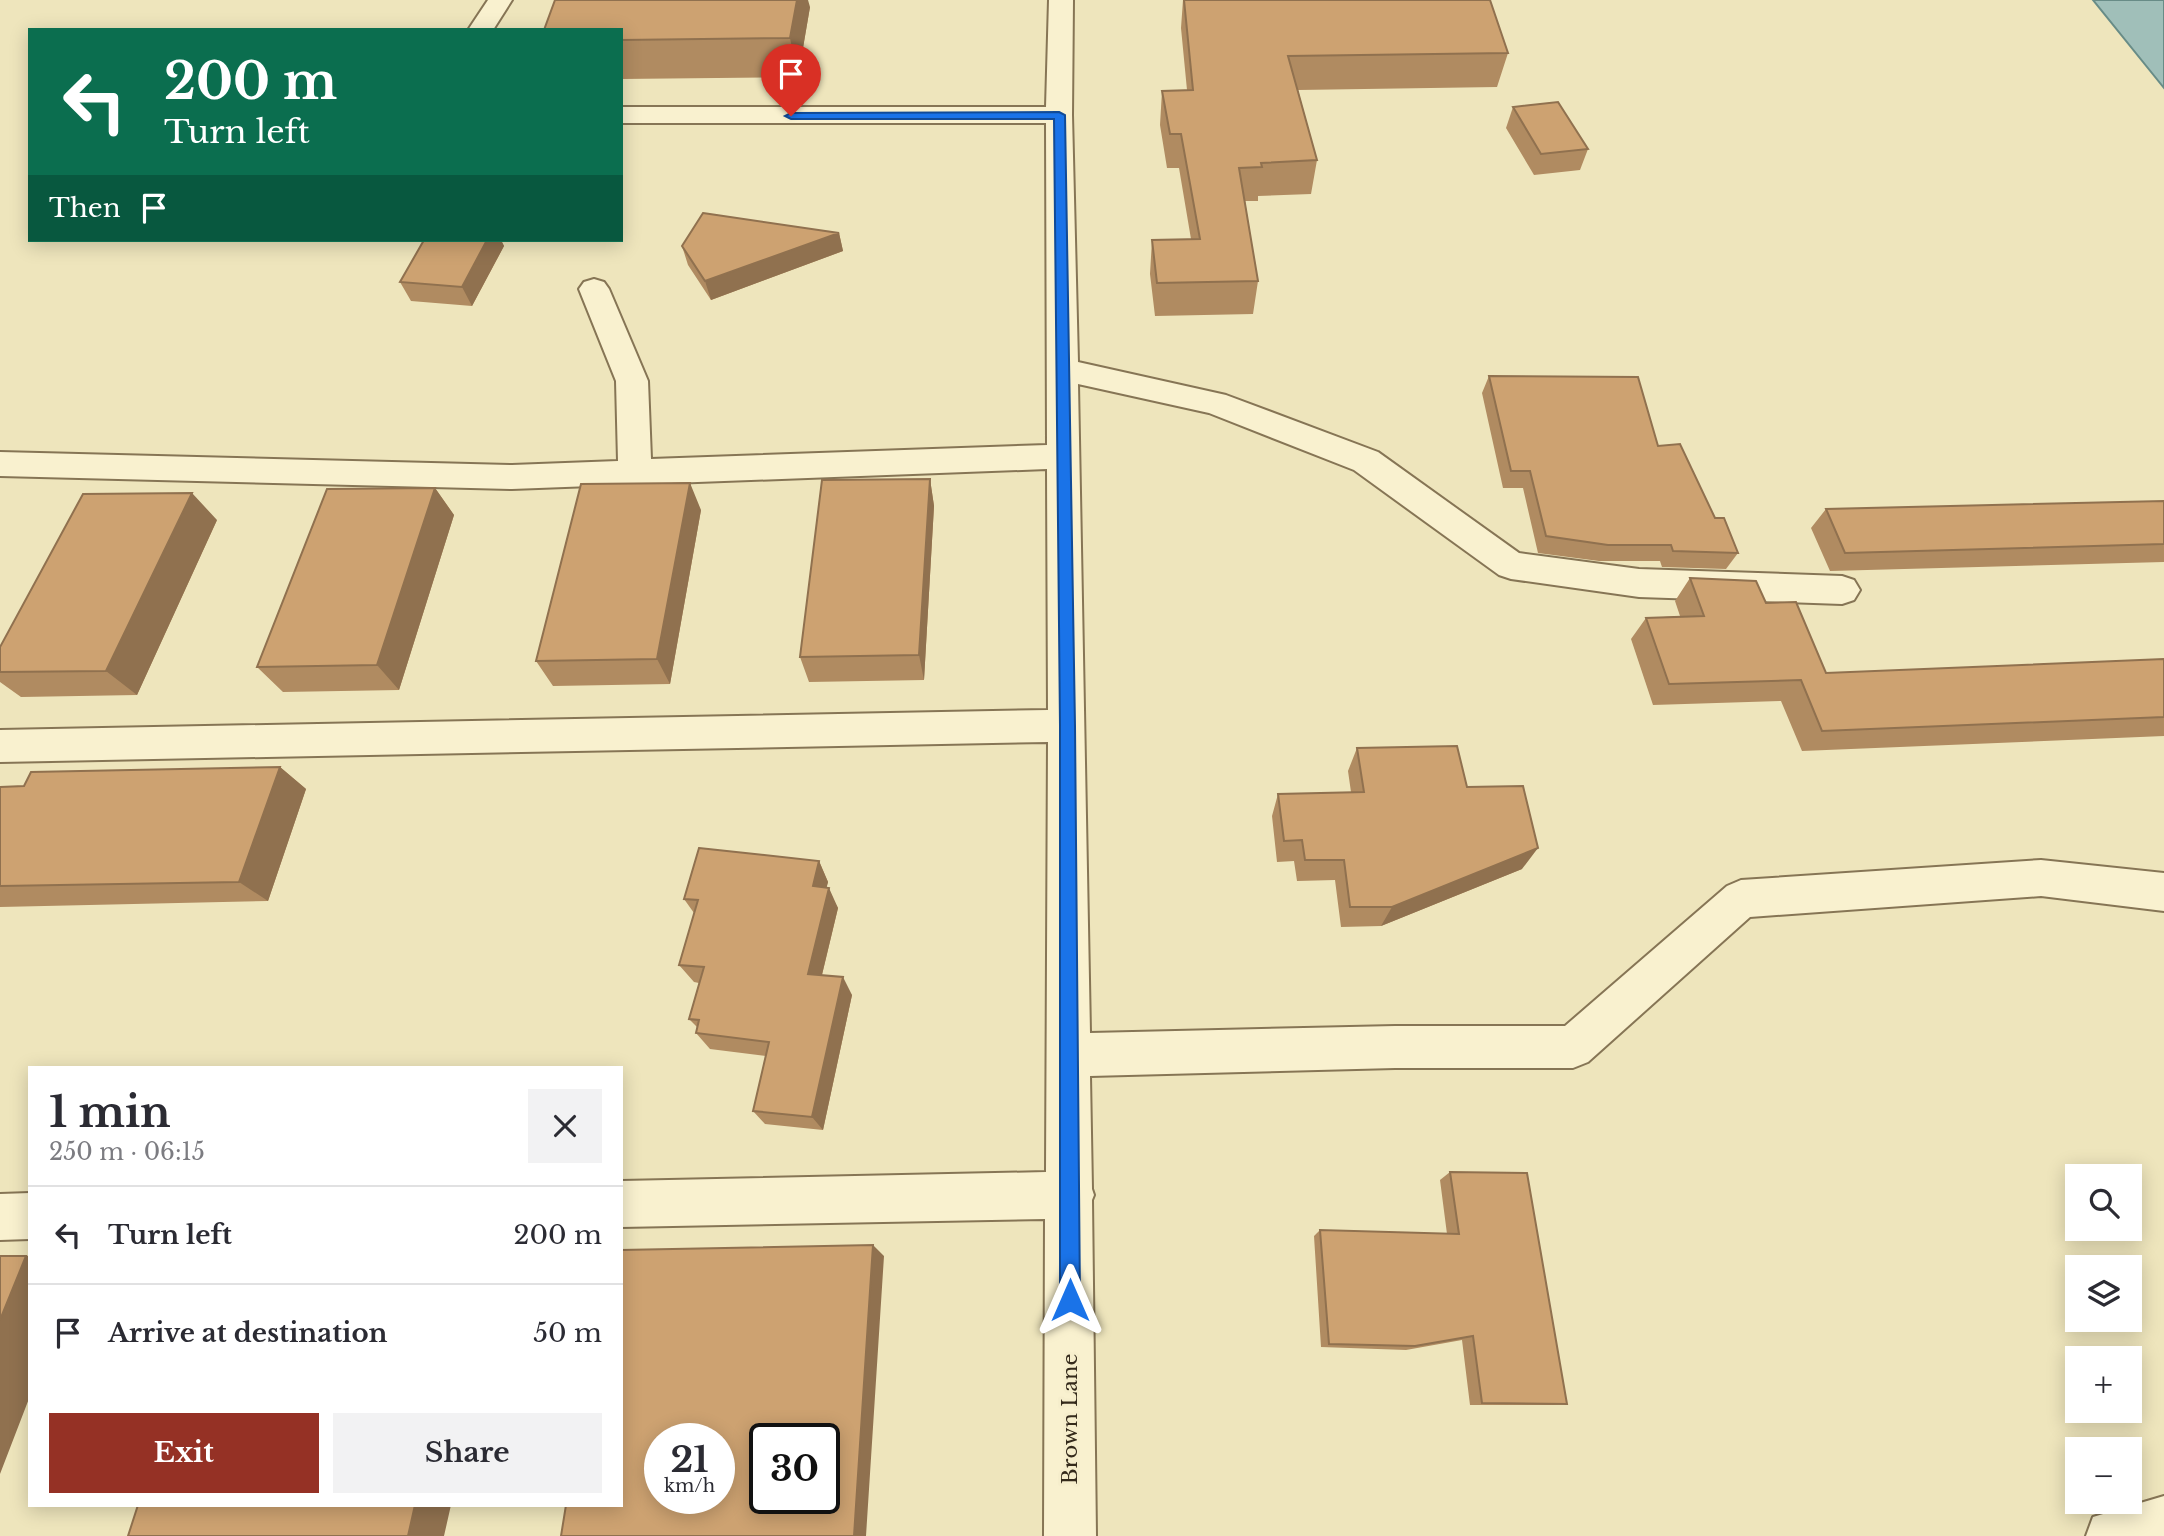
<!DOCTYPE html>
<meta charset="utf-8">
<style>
:root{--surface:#fff;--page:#f2f2f3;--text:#2b2b33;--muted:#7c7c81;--line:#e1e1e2;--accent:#953125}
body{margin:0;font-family:"Libre Baskerville",serif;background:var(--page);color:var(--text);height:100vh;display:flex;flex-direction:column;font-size:26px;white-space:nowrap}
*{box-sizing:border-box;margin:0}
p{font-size:23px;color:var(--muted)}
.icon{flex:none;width:38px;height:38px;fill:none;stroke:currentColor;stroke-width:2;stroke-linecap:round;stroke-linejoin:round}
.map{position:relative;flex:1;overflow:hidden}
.drawer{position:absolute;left:28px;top:1066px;width:595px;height:441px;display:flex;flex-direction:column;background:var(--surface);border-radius:0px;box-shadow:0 4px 18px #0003}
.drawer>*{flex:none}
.hud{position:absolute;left:28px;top:28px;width:595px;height:214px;border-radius:0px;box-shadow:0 4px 18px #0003;background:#0b6e4f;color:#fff;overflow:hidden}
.buttons{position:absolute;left:2065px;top:1164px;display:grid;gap:14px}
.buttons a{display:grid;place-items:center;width:77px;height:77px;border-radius:0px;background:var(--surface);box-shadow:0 4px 18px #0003;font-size:35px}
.speed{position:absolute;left:644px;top:1423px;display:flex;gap:14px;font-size:35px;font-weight:700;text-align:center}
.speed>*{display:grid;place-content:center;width:91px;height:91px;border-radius:50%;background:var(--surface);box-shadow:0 4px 18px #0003;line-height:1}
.speed small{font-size:18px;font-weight:400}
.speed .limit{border:4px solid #111;border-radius:10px;background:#fff;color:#111}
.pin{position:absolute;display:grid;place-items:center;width:60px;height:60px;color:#fff;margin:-72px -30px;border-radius:50% 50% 50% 0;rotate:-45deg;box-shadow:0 0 7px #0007}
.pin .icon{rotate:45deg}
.me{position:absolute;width:77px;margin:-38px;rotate:0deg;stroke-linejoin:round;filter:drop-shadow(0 0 5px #0008)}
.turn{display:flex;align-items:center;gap:24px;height:147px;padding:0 21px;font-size:32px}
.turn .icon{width:91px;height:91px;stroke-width:2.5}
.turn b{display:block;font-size:49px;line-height:60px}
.then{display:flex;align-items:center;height:66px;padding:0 21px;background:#0003;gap:14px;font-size:26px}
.round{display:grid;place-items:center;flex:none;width:74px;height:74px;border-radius:0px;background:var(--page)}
.headline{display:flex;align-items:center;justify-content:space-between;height:119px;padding:0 21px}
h1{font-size:42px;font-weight:700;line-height:52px}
.action{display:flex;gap:14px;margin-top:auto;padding:14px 21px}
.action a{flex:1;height:80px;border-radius:0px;background:var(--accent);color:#fff;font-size:28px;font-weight:700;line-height:80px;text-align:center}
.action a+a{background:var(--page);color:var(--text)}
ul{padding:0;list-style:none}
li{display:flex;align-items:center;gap:21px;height:98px;padding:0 21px;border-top:2px solid var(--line)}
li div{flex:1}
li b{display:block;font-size:26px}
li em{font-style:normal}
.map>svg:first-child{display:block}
.water{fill:#a0bfb9;stroke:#688c87;stroke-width:2}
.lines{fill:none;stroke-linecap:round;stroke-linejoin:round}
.minor-casing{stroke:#867555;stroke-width:4}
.minor{fill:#f9f1cf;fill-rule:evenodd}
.wall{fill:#b08b61}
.shaded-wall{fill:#90714f}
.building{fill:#cda271;stroke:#90714f;stroke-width:2;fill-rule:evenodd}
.route{fill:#1a73e8;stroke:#114b97;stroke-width:2}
.labels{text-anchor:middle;stroke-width:6;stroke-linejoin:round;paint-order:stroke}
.street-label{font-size:21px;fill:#342a1b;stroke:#f6eecc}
</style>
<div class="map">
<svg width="2164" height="1536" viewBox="0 0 2164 1536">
<rect width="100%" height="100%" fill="#eee5bc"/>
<path class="water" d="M2093,0H2164V88Z"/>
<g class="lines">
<g class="minor-casing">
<path id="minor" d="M488,0H512L493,30H468Z
M1049,0H1073L1072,115L1078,362L1226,395L1378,452L1519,553L1639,569L1842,576L1854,580L1860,590L1854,600L1842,604L1639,597L1511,579L1499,575L1354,470L1209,413L1078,384L1090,1033L1395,1026H1565L1727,886L1741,880L2041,860L2164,873V911L2041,896L1750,917L1588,1062L1573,1068H1395L1090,1076L1092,1189L1094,1195L1092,1200L1096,1536H1044L1045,1219L621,1227V1181L1046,1172L1048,742L0,762V730L1048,710L1047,469L512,489L0,476V452L512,465L618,461L616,381L579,289L584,282L594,279L604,282L609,289L648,381L651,459L1047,445L1046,123H621V107H1046Z
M30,1193V1239L0,1240V1194Z
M2164,1496V1536H2086L2093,1517Z"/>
</g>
<use href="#minor" class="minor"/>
</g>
<path class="wall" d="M1183,0H1490L1508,53L1497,87L1298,90L1317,160L1311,194L1258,196V201H1245L1258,281L1253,314L1155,316L1150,274L1152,240L1191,239L1179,168H1167L1160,125L1162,91L1187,90L1181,28Z
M810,7L798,77L621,79V30Z
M1513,107L1588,149L1580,170L1534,175L1506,128Z
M839,233L843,251L711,300L688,265L682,246Z
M424,240H501L504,246L472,306L411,301L400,282Z
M1489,376L1658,446L1715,518L1738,553L1726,569L1662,567L1660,561H1599L1538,553L1523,488H1503L1482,393Z
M930,479L934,506L924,680L809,682L800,657Z
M435,488L454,515L399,690L283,692L257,667Z
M2164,501V562L1830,571L1811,528L1826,509Z
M701,510L670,684L553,686L536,661Z
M217,520L137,695L21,697L0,682V647Z
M1690,578L1766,603L1826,673L2164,659V736L1802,751L1781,701L1653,705L1631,639L1646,618L1680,616L1675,601Z
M1357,748L1467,787L1522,869L1381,926L1341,927L1335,880L1297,881L1294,861L1277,862L1272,816L1278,794L1351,792L1348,771Z
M280,767L306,789L268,901L0,907V787L24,786Z
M819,861L828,882L826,888L838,908L822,975L852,995L823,1130L765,1124L753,1111L766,1056L710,1049L696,1033L697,1027L689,1019L699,983L694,982L679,965L694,913L684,899Z
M1450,1172L1567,1404L1553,1405H1470L1462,1340L1406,1350L1321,1347L1314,1236L1320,1230L1447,1234L1440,1180Z"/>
<path class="shaded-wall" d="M797,0H808L810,7L798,77L790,38Z
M839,233L843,251L711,300L705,281Z
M487,240H501L504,246L472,306L462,287Z
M930,479L934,506L924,680L919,655Z
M690,483L701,510L670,684L657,659Z
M435,488L454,515L399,690L377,665Z
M192,493L217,520L137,695L106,671Z
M280,767L306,789L268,901L239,882Z
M1538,848L1522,869L1381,926L1392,907Z
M819,861L828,882L822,906L813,886Z
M829,888L838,908L818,991L808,974Z
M843,977L852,995L823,1130L812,1117Z
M873,1245L884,1256L866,1536H854Z
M26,1256H30V1396L0,1474V1320Z
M415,1505H451L444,1536H408Z"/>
<path class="building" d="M555,0H797L790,38L621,40V30H544Z
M1184,0H1490L1508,53L1288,56L1317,160L1261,163L1262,167L1239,168L1258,281L1157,283L1152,240L1200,239L1181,134H1170L1162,91L1193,90Z
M1558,102L1588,149L1541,154L1513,107Z
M703,213L839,233L705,281L682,246Z
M424,240H487L462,287L400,282Z
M1489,376L1638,377L1658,446L1680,444L1715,518H1724L1738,553L1673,551L1671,545H1608L1546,536L1530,471H1511Z
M930,479L919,655L800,657L822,480Z
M690,483L657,659L536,661L581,484Z
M435,488L377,665L257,667L327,489Z
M192,493L106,671L0,672V647L83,494Z
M2164,501V544L1845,553L1826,509Z
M1690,578L1756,581L1766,603L1796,602L1826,673L2164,659V717L1822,731L1801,680L1669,684L1646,618L1704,616Z
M1457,746L1467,787L1523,786L1538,848L1392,907H1350L1344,860H1305L1302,840L1284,841L1278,794L1364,792L1357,748Z
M280,767L239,882L0,886V787L24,786L31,772Z
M699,848L819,861L813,886L829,888L808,974L843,977L812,1117L753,1111L769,1042L696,1033L699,1020L689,1019L704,967L679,965L698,900L684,899Z
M1450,1172L1527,1173L1567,1404L1482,1403L1473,1336L1415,1346L1329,1344L1320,1230L1459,1234Z
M873,1245L854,1536H561L566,1505H621V1250ZM660,1438H719V1498H660ZM765,1438H824V1498H765Z
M0,1256H26L0,1320Z
M138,1505H415L408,1536H128Z"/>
<path class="route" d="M1059,112L1065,115L1075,726L1080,1300L1077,1307L1070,1310L1063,1307L1060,1300V726L1054,119H791L785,116L791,113Z"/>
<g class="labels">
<g class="street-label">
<text transform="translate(1070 1419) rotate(-90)" y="7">Brown Lane</text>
</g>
</g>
</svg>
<div class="buttons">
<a><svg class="icon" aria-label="search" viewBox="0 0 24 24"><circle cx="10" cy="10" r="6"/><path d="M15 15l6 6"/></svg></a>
<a><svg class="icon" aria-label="layers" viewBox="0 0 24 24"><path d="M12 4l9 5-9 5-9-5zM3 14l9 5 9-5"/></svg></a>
<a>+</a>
<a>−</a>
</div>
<div class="speed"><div>21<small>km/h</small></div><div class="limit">30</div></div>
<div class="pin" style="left:791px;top:116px;background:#d93025"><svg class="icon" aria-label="arrive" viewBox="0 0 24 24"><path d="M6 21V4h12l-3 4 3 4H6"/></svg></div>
<svg class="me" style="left:1070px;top:1300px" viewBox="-20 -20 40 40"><path d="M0-17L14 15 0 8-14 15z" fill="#1a73e8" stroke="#fff" stroke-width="4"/></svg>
<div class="hud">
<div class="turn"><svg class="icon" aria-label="left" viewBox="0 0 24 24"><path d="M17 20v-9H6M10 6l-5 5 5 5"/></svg><div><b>200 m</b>Turn left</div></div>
<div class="then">Then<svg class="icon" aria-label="arrive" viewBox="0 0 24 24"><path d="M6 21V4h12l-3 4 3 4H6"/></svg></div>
</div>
<section class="drawer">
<div class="headline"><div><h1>1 min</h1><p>250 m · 06:15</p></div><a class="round"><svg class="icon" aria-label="close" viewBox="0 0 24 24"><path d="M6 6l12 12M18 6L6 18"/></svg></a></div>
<ul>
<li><svg class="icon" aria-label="left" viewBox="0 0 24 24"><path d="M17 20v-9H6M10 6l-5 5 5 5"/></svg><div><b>Turn left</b></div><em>200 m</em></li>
<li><svg class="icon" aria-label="arrive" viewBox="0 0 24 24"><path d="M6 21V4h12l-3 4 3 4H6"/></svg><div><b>Arrive at destination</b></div><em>50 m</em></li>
</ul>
<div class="action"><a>Exit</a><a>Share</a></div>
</section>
</div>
